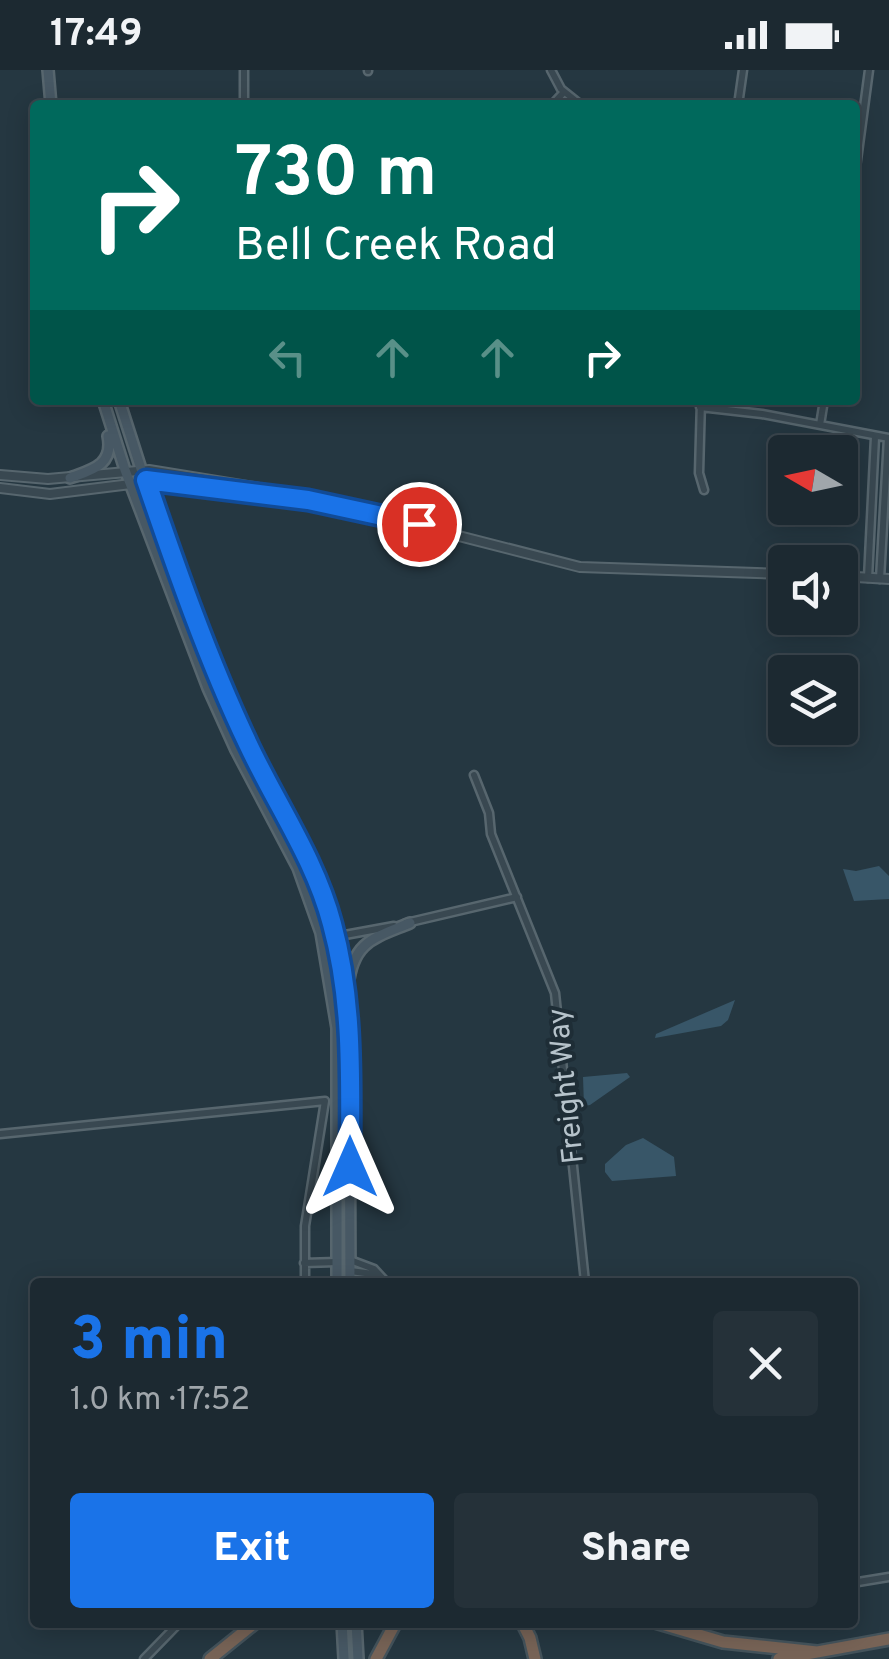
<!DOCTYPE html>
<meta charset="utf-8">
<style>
:root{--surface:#1c2931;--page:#253139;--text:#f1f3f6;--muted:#a0a6ab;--line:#3a454d;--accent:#1a73e8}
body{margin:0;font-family:Overpass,sans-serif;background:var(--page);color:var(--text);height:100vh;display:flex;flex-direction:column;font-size:38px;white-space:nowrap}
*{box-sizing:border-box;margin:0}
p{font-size:32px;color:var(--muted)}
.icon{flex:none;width:55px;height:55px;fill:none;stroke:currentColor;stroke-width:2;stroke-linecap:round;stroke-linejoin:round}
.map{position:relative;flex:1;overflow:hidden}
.sheet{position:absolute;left:30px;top:1208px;width:828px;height:350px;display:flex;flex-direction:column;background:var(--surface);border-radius:10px;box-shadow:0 5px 25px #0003,0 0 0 2px var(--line)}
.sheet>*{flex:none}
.guide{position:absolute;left:30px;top:30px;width:830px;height:305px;border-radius:10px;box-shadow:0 5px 25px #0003,0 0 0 2px var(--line);background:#00695c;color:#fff;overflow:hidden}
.needle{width:65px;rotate:279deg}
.fabs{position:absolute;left:768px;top:365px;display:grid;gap:20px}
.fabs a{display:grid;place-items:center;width:90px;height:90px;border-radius:10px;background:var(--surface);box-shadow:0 5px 25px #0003,0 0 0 2px var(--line);font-size:50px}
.pin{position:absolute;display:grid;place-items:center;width:85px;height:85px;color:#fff;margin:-42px;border:5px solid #fff;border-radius:50%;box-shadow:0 2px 10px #0007}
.me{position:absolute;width:110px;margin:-55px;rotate:0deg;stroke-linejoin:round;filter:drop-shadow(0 0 8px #0008)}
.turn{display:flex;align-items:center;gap:35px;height:210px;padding:0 40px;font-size:45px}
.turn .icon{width:130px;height:130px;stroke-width:2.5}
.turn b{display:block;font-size:70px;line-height:85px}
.lanes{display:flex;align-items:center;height:95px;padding:0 40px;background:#0003;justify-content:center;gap:50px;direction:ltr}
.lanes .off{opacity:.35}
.round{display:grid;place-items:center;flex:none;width:105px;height:105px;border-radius:10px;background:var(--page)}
.summary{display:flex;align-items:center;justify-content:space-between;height:170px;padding:0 40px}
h1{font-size:60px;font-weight:800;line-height:75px;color:var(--accent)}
.button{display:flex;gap:20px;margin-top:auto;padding:20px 40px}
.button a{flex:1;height:115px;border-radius:10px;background:var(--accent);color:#fff;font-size:40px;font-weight:800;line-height:115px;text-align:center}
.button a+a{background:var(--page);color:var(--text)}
.status{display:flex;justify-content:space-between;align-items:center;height:70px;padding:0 50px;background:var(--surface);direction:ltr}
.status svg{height:28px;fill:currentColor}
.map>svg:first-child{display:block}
.water{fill:#385668}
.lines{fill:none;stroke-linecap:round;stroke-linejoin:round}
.minor-casing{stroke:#57666e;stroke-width:11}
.tertiary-casing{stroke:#57666e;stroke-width:12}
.secondary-casing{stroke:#57666e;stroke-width:14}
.motorway-casing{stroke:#44535b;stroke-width:16}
.minor{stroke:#394851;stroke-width:6}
.tertiary{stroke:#394851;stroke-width:8}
.secondary{stroke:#475864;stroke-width:9}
.motorway{stroke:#776356;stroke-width:11}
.route-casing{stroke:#114b97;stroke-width:25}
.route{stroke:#1a73e8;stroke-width:18}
.labels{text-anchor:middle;stroke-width:8;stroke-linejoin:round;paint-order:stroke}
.street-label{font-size:30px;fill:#b6c3cb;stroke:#1e2d36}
</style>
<div class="status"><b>17:49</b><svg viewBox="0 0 49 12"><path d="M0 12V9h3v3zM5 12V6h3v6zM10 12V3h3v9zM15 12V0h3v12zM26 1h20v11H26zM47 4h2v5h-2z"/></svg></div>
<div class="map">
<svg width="889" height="1589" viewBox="0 0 889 1589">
<rect width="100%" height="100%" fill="#253741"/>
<path class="water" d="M879,796L889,806V829L854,831L843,799L856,801Z
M735,930L728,950L721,956L655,968L656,964Z
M627,1003L630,1007L590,1035L584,1036L583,1007Z
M643,1068L674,1087L676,1106L612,1111L605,1102V1094L626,1075Z"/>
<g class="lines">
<g class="minor-casing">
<path id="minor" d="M244,0V35
M551,0L561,19L581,35
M368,1V0
M552,35L564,22
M738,35L743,0
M855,105L869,0
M701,330L699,403L704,420
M700,337L762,344L889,368
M820,355L824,330
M868,508L875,367
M880,509L888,368
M474,705L489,743L491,764L555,923L585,1212
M406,853L517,827
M323,869L394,856
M0,1064L325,1031L305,1156V1212
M350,1190L374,1199L386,1212
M304,1193L337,1192
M350,1201L373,1204L380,1212
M852,1513L889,1507
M144,1589L180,1552"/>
</g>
<g class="tertiary-casing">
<path id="tertiary" d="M0,405L48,409L149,400L291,423L580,497L785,504
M0,418L50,424L163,410L298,429
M840,506L889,509"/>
</g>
<g class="secondary-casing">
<path id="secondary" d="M48,0L51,35
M103,330L125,400L208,618L236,680L298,798L321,863L337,958V1212
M119,330L141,399L234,643L310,794L335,864L349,957L350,1212
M70,408C92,400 114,395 108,366
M348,916C353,871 374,868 410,853
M342,1552L344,1589
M356,1552L358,1589"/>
</g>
<g class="motorway-casing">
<path id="motorway" d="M522,1552L530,1568L535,1589
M655,1552L723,1572L817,1582
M210,1589L256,1552
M376,1589L396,1552
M779,1589L889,1569"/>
</g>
<use href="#minor" class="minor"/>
<use href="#tertiary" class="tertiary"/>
<use href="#secondary" class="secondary"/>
<use href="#motorway" class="motorway"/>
</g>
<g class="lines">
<g class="route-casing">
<path id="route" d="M350,1097C350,1015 354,934 332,854C315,789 276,734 248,674C208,590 176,498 146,410L308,430L419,454"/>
</g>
<use href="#route" class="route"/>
</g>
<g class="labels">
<g class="street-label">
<text transform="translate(565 1016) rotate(-96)" y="10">Freight Way</text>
</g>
</g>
</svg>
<div class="fabs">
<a><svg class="needle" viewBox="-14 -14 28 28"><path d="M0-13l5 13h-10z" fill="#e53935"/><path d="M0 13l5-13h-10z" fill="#a0a6ab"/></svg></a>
<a><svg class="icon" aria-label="sound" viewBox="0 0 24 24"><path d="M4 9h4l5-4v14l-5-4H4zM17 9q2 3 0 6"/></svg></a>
<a><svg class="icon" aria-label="layers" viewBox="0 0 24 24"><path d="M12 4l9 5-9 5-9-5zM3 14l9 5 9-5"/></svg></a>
</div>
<div class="pin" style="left:419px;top:454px;background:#d93025"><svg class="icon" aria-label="arrive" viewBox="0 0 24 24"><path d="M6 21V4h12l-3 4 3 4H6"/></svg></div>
<svg class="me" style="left:350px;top:1097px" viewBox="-20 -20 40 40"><path d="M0-17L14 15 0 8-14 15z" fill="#1a73e8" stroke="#fff" stroke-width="4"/></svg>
<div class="guide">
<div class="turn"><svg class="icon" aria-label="right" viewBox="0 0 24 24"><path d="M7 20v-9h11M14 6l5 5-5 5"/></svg><div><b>730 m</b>Bell Creek Road</div></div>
<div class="lanes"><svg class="icon off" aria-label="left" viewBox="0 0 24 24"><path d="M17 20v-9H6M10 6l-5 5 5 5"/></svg><svg class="icon off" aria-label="ahead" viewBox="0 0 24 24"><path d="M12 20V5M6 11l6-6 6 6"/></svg><svg class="icon off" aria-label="ahead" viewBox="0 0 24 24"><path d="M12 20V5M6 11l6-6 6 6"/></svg><svg class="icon" aria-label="right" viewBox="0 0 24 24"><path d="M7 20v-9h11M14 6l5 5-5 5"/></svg></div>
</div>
<section class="sheet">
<div class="summary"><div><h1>3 min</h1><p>1.0 km · 17:52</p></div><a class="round"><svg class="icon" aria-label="close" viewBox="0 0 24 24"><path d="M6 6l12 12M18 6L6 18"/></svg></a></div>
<div class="button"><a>Exit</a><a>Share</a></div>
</section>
</div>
